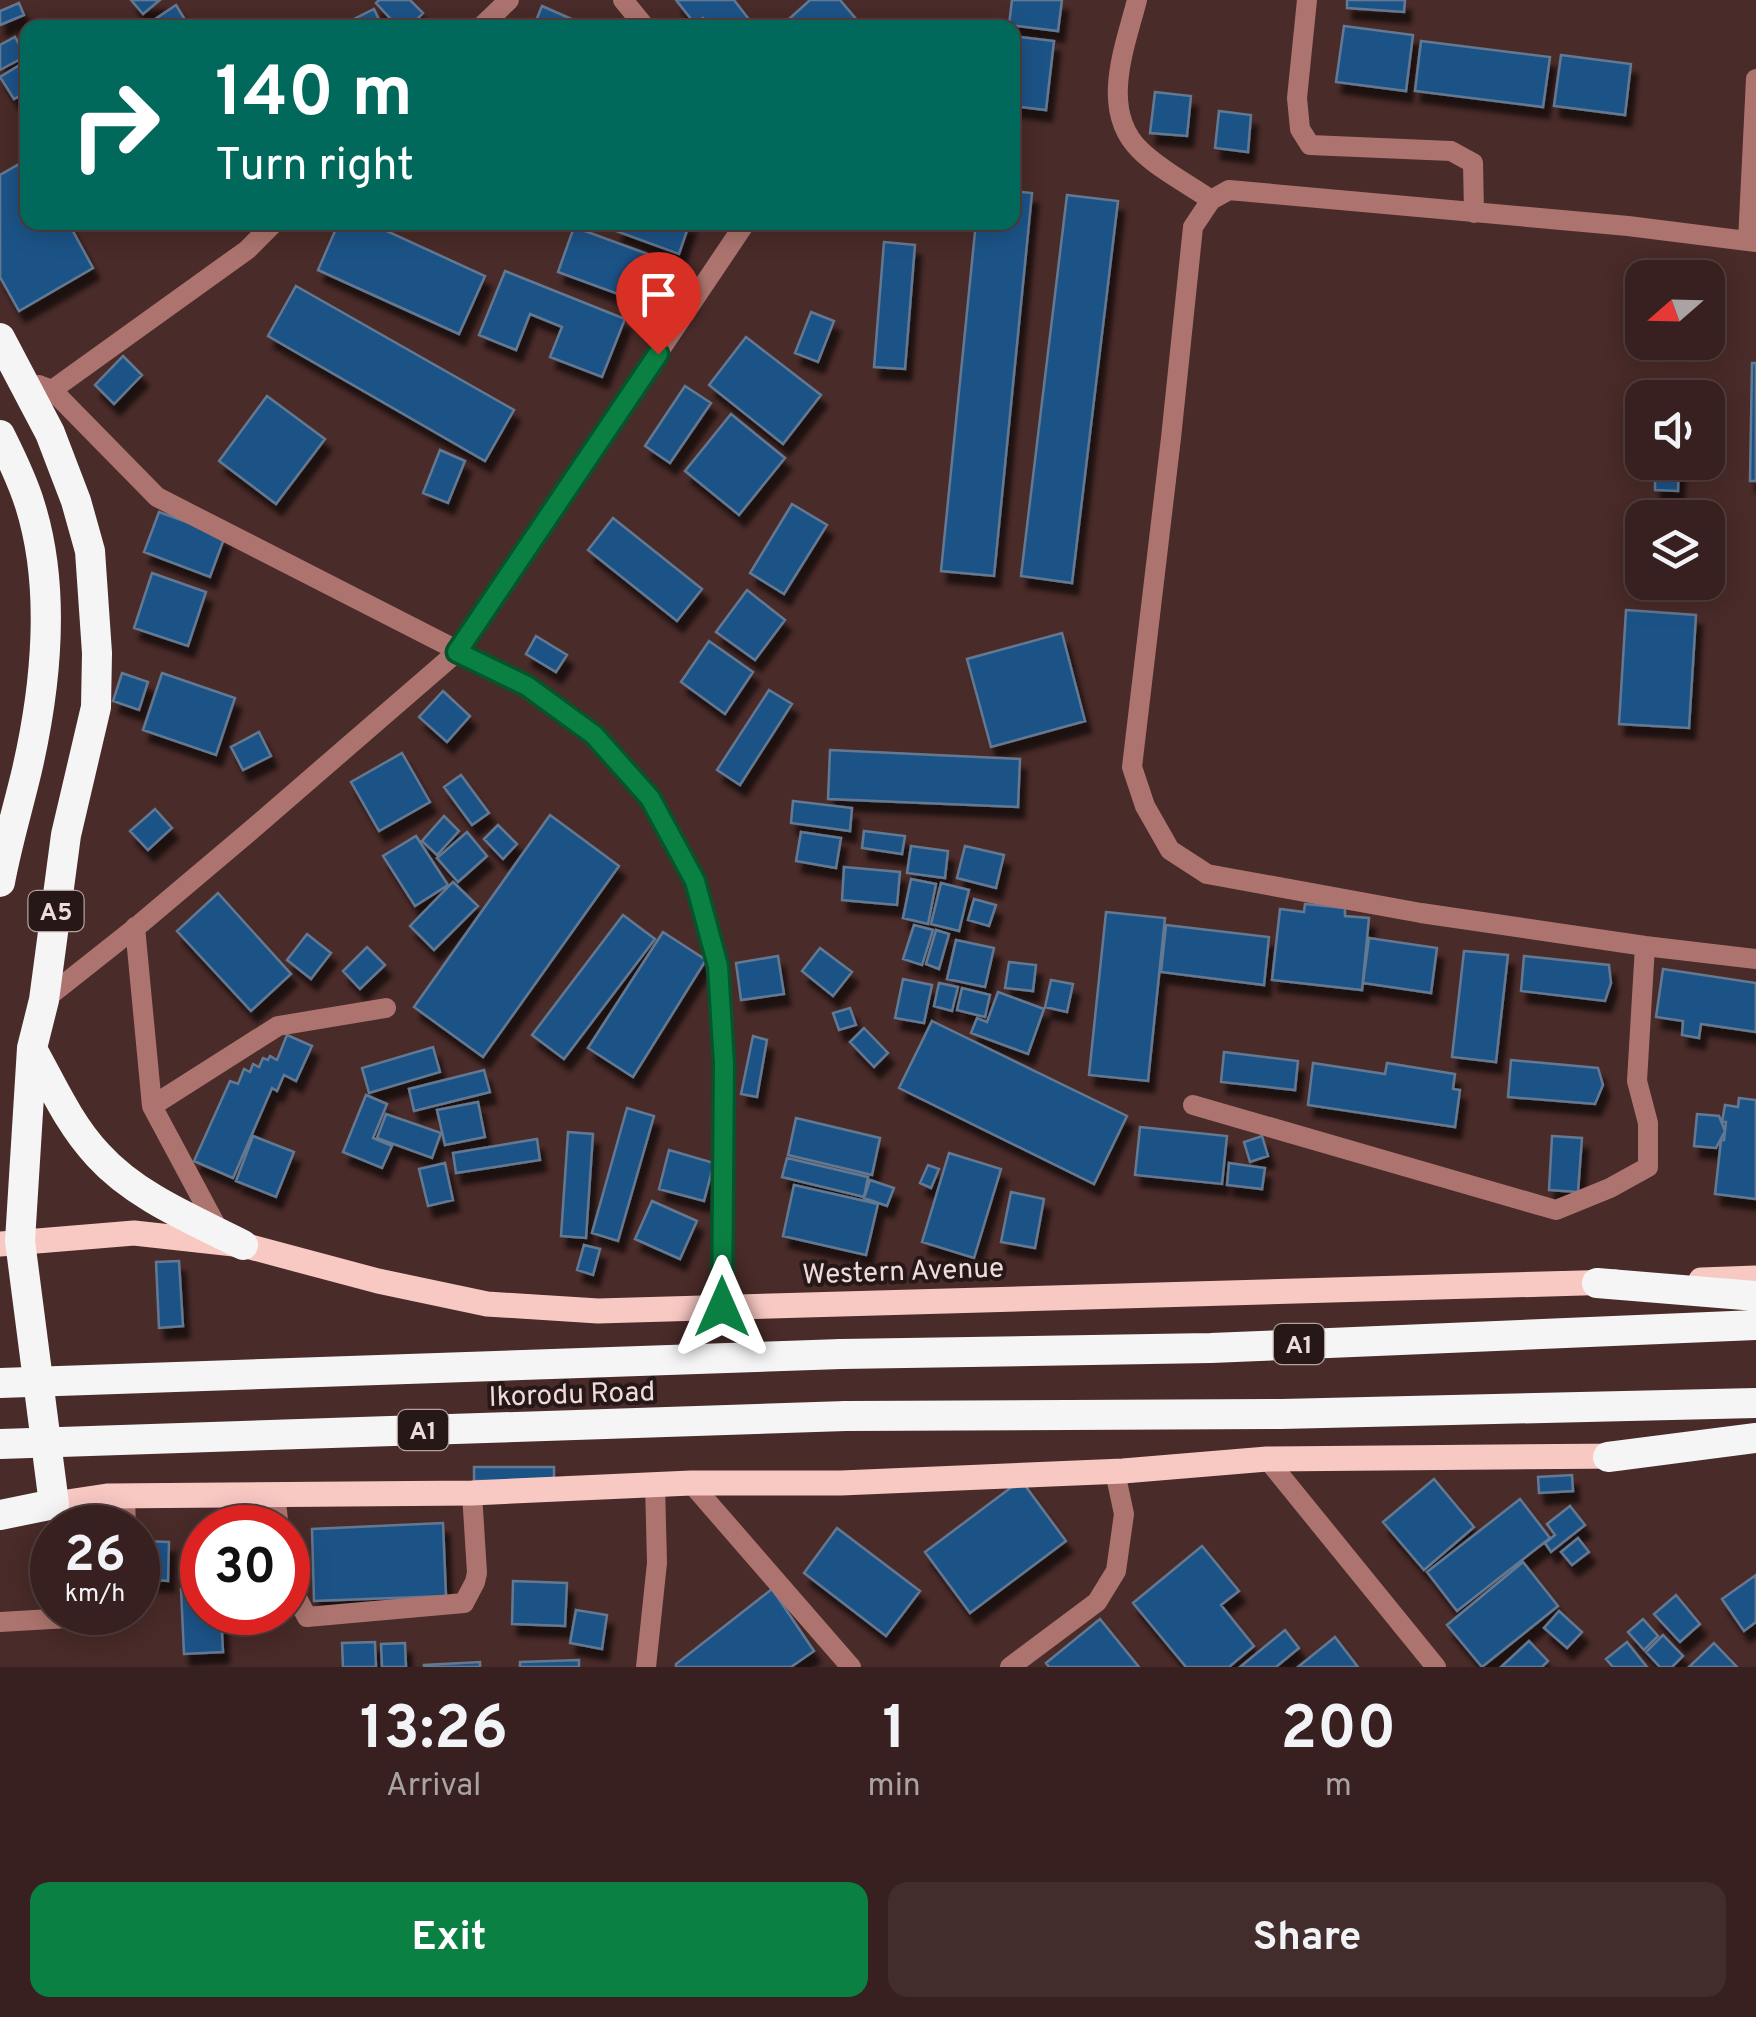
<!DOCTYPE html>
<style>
:root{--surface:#37201f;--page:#422d2c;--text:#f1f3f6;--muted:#aaa3a4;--line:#513e3d;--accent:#0b8043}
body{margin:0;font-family:Overpass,sans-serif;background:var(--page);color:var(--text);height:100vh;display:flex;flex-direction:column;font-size:38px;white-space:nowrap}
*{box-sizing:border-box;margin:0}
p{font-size:32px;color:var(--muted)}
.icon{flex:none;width:55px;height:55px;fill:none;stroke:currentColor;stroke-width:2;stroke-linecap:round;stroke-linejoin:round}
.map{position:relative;height:1667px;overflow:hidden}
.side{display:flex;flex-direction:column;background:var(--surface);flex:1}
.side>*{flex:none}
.guide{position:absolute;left:20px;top:20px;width:1000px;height:210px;border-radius:20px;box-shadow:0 5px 25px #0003,0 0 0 2px var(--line);background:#00695c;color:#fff;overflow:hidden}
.needle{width:65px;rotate:250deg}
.buttons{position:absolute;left:1625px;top:260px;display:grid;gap:20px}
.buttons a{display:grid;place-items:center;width:100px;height:100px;border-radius:20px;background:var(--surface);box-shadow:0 5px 25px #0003,0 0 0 2px var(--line);font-size:50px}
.speed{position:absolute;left:30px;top:1505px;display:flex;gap:20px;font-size:50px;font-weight:700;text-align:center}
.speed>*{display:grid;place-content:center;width:130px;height:130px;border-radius:50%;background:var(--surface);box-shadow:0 5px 25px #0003,0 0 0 2px var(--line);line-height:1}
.speed small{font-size:25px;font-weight:400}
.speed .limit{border:15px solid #d22;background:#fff;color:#111}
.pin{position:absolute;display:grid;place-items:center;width:85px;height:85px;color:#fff;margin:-102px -42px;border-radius:50% 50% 50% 0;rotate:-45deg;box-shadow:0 0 10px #0007}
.pin .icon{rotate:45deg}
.me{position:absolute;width:110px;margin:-55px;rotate:0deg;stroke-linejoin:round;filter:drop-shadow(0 0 8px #0008)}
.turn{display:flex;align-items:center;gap:35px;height:210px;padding:0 30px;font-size:45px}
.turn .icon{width:130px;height:130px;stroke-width:2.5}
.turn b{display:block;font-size:70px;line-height:85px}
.eta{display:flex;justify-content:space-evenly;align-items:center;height:170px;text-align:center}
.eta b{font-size:60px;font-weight:700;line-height:70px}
.action{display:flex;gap:20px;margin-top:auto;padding:20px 30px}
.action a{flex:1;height:115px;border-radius:20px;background:var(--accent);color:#fff;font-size:40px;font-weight:700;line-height:115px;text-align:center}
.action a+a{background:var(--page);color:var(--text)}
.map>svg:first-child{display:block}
.building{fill:#1f5287;stroke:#647992;stroke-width:2.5;filter:url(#shadow)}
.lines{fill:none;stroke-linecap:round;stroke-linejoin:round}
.lane{stroke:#ad746f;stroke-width:20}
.street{stroke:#ad746f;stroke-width:20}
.primary{stroke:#f8c8c3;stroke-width:25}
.highway{stroke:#f5f5f5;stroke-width:30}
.highway-bridge{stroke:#f5f5f5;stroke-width:30}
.route-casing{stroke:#07532c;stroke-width:25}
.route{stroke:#0b8043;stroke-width:18}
.labels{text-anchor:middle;stroke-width:8;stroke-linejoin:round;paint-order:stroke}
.shield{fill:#261817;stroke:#b3a09f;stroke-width:2.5}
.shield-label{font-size:25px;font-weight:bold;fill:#efdbd9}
.street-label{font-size:28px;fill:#efdbd9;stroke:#261817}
</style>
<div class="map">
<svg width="1756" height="1667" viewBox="0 0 1756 1667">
<defs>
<filter id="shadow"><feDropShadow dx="6" dy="11" stdDeviation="2.5" flood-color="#0009"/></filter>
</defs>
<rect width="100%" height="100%" fill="#492b29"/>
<path class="building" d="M131,0H160L143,14Z
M379,0H410L423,13L409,28H399L376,3Z
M676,0H734L748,18L736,28H710L703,18L695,24Z
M810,0H840L862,26L860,28H779Z
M1012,0H1062L1058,31L1009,25Z
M1347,0H1405L1404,12L1347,8Z
M19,3L24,15L0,25V11Z
M176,5L190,28H142Z
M542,6L592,28H533Z
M374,9L383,28H336Z
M1344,26L1413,35L1406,91L1336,82Z
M1012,36L1054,41L1046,110L1012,106Z
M15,37L26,56L0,70V45Z
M1421,41L1550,57L1543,107L1415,91Z
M1561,55L1631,64L1625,115L1554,106Z
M28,60V91L14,99L0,77Z
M1155,92L1191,96L1187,136L1150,133Z
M1219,111L1251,115L1248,152L1215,148Z
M28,159V222H68L93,268L19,311L0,277V175Z
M1012,191L1032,193L994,576L941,571L976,222H1012Z
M1067,195L1118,201L1072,583L1021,576Z
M339,222H367L485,276L459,334L318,270Z
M619,222H690L679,254L616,231Z
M574,227L683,267L667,312L558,272Z
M884,242L915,245L905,369L874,367Z
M505,271L625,319L602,377L550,357L562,327L530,314L516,350L479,335Z
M296,286L514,410L485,461L268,336Z
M811,312L834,321L818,362L795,353Z
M746,337L821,395L783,444L709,385Z
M123,356L142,375L114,404L95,385Z
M1752,363H1756V481H1750Z
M685,386L711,403L670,463L645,446Z
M267,396L325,439L276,504L219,461Z
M731,414L785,458L739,515L685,471Z
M440,450L465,461L448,503L423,493Z
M1655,462H1679L1678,491L1655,490Z
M792,504L827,525L784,594L750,573Z
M159,512L225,536L210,577L144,552Z
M613,518L702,589L677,621L588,550Z
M152,573L206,592L188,646L134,628Z
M747,590L785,620L755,660L716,632Z
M1626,610L1696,615L1689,728L1619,724Z
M1062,633L1085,721L991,747L967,659Z
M536,636L567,655L556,672L526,654Z
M709,641L753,672L725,714L681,682Z
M122,673L148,682L139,710L113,701Z
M162,673L235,698L216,755L143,730Z
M769,690L792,704L740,785L717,770Z
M443,691L470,716L447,742L419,717Z
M259,732L271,756L243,770L231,747Z
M830,750L1020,759L1018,807L828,799Z
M402,753L430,802L379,831L351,782Z
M461,775L489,813L472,825L444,787Z
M793,801L852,808L850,831L791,823Z
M155,809L172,828L148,850L130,831Z
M550,815L619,866L483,1057L414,1007Z
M444,816L459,831L437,855L422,841Z
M498,825L517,844L503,859L484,839Z
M864,831L905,836L902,854L862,848Z
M467,832L487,856L458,882L437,858Z
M801,832L841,838L836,868L796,861Z
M416,836L448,885L415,906L383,856Z
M911,846L948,851L945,878L907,873Z
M965,846L1004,855L996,888L957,878Z
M844,867L900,872L897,905L842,900Z
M911,879L936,884L928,924L903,918Z
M453,882L478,906L434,950L410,926Z
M941,883L969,890L959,931L931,924Z
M218,893L291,974L251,1011L177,931Z
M974,899L996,905L989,926L968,920Z
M1305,904L1345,908V916L1369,918L1362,990L1272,980L1280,909L1304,912Z
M1106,912L1165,918L1148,1081L1089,1075Z
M623,915L655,939L564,1059L532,1035Z
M914,925L933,930L922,965L903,959Z
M1166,925L1269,937L1264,985L1161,972Z
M936,930L949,934L939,969L926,964Z
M663,932L706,960L633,1077L588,1048Z
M307,934L331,953L311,979L287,960Z
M1369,938L1437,948L1431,993L1363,983Z
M956,940L994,948L985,987L947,979Z
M367,947L385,965L360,989L343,971Z
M820,948L852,972L833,996L802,971Z
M1464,951L1508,955L1496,1062L1452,1057Z
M778,956L784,994L741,1000L736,963Z
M1524,956L1609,965L1611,983L1605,1001L1521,991Z
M1009,962L1036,965L1033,991L1005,988Z
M1663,969L1756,983V1032L1701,1024L1699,1038L1682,1035L1683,1021L1656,1017Z
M903,979L932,985L924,1023L895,1018Z
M1051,980L1073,984L1067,1012L1045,1007Z
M939,983L958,987L952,1011L934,1006Z
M962,988L990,995L985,1017L957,1010Z
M998,992L1044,1009L1028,1054L971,1033L977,1018L987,1022Z
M850,1008L856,1025L839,1030L833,1013Z
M932,1021L1127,1116L1094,1184L899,1088Z
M864,1028L888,1053L874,1067L850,1042Z
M287,1035L312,1046L296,1081L284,1075L277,1091L272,1088L233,1178L194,1161L230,1081L238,1084L244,1069L250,1072L253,1064L259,1067L263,1058L268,1060L270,1056L277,1060Z
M753,1036L767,1040L757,1097L741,1094Z
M433,1047L440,1072L369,1093L362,1068Z
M1224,1052L1298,1061L1295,1090L1221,1082Z
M1511,1060L1598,1068L1603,1085L1595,1104L1508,1097Z
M1313,1063L1385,1074L1387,1063L1455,1074L1453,1089L1460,1090L1455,1127L1308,1105Z
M484,1070L490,1092L414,1111L409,1089Z
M366,1095L387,1104L373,1138L392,1146L382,1168L343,1152Z
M1739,1098L1756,1100V1199L1715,1194L1721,1140H1724L1726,1122H1722L1725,1105L1738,1107Z
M478,1102L485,1137L445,1145L437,1110Z
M627,1108L654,1116L618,1241L592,1233Z
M386,1114L441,1133L432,1158L377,1138Z
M1697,1114L1719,1116L1725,1131L1716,1148L1694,1146Z
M796,1118L880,1138L872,1175L788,1155Z
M1140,1127L1227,1136L1222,1184L1135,1175Z
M568,1132L593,1134L586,1238L561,1236Z
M253,1136L294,1152L276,1197L236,1181Z
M1262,1136L1268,1156L1250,1162L1244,1142Z
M1552,1136L1582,1138L1578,1192L1549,1190Z
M537,1139L540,1160L456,1173L453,1153Z
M669,1150L714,1163L704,1201L659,1189Z
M949,1153L1001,1169L974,1258L922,1242Z
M787,1158L868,1177L864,1197L782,1177Z
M445,1163L453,1200L428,1206L419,1169Z
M1229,1163L1265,1168L1262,1189L1227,1185Z
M928,1165L939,1169L931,1188L920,1183Z
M870,1180L894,1188L887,1206L864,1198Z
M794,1185L878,1204L866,1255L783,1236Z
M1011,1192L1044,1199L1035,1248L1001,1242Z
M652,1201L697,1221L680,1259L635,1239Z
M584,1245L600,1249L593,1275L577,1270Z
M179,1261L183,1326L159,1328L156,1262Z
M474,1467H554V1481H474Z
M1572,1475L1573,1491L1539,1493L1538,1477Z
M1434,1479L1474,1527L1424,1570L1383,1522Z
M1021,1480L1066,1541L970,1613L925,1552Z
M1520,1499L1550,1538L1457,1611L1427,1572Z
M1570,1506L1585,1525L1551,1552L1545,1543L1555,1535L1547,1524Z
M443,1523L446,1596L314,1601L312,1529Z
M837,1528L920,1591L886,1636L804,1573Z
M1578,1538L1589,1552L1572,1565L1561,1552Z
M143,1541L169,1542L168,1581L141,1579Z
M1202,1546L1239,1591L1221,1605L1254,1646L1229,1667H1186L1133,1603Z
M1523,1562L1558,1606L1482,1667L1447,1625Z
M1756,1575V1622L1744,1631L1722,1599Z
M513,1581L567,1583L565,1626L512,1624Z
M181,1589H202V1612H221L223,1652L184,1654Z
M772,1589L814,1651L791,1667H676V1664Z
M1676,1595L1700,1624L1680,1642L1654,1614Z
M576,1610L607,1615L602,1649L570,1643Z
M1559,1611L1582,1632L1567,1648L1544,1628Z
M1100,1619L1139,1667H1049L1046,1663Z
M1643,1619L1658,1636L1644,1650L1628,1632Z
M1285,1630L1299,1648L1276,1667H1240Z
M1663,1635L1683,1656L1672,1667H1660L1646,1652Z
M1335,1637L1358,1667H1298Z
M1529,1641L1548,1661L1542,1667H1501Z
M375,1642L376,1667H343L342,1643Z
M1627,1642L1647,1667H1613L1606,1659Z
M405,1643L406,1667H382L381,1644Z
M1714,1643L1737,1667H1689Z
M579,1660V1667H520V1662Z
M480,1662V1667H424V1665Z"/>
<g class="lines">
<path class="lane" d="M1137,0C1125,47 1099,110 1140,150C1160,170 1188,184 1211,200
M1307,0L1297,98L1300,129L1310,145L1451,151L1473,163L1474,213
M1748,241L1756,79
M1756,242L1628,226L1229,190L1211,200L1193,227L1171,438L1132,767L1145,806L1170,850L1207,874L1421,913L1645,946L1756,959
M135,927L152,1106
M1193,1105L1556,1210L1610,1188L1648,1167V1123L1637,1081L1645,946
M220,1233L152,1106L278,1026L386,1008
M275,1494L279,1528
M125,1496L126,1528
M288,1581L307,1617L464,1603L475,1582L477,1573L472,1493
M0,1622L102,1616L108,1612"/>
<path class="street" d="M623,0L646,28
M480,28L509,0
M39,385L52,390L247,250L275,222
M52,390L157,497L527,686L594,735L651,798L695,881L718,966L724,1064L722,1307
M44,1000L140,924L249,832L457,652L746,222
M1267,1459L1436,1667
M691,1483L851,1667
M646,1667L657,1563L655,1484
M1010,1667L1097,1602L1116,1571L1124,1514L1115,1472"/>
<path class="primary" d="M0,1244L134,1233L243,1245L378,1281L487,1304L598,1311L1616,1282
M1701,1280L1756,1278
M54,1504L107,1496L472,1493L691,1483H841L1123,1471L1267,1459L1626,1456"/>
<path class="highway" d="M0,338L50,433L76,501L90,551L97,653L96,707L66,835L44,1000L32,1048L20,1241L54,1504L0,1515
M0,435C11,457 23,482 30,505C56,588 46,687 27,770C18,808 7,844 0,882
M32,1049C52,1085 69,1124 98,1155C136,1197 194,1220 243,1245
M1597,1283L1756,1296
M841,1354L1211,1348L1756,1325
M846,1416L1281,1414L1756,1403
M1608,1457L1756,1438"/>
<path class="highway-bridge" d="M0,1383L841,1354
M0,1444L846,1416"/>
</g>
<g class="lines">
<g class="route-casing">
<path id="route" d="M658,354L457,652L527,686L594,735L650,798L695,881L718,966L724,1064L722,1307"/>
</g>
<use href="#route" class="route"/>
</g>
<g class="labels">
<g class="shield">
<rect x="28.5" y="891" width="55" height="40" rx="8"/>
<rect x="1274" y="1324" width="50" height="40" rx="8"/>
<rect x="398" y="1410" width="50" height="40" rx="8"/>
</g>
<g class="shield-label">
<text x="56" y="920">A5</text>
<text x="1299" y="1353">A1</text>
<text x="423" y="1439">A1</text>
</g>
<g class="street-label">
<text transform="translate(903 1270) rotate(-2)" y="10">Western Avenue</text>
<text transform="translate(572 1393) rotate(-2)" y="10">Ikorodu Road</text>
</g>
</g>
</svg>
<div class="buttons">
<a><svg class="needle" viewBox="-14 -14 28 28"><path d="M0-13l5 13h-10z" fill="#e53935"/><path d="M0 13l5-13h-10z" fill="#aaa3a4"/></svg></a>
<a><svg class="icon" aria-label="sound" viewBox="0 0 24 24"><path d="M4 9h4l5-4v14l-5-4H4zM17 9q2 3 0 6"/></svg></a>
<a><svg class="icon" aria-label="layers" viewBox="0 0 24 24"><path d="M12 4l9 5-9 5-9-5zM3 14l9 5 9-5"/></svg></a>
</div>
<div class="speed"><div>26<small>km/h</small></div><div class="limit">30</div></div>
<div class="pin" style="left:658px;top:354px;background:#d93025"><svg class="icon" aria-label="arrive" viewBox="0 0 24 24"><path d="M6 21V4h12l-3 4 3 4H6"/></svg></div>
<svg class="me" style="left:722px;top:1307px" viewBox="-20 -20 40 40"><path d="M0-17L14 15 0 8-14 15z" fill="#0b8043" stroke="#fff" stroke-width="4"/></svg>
<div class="guide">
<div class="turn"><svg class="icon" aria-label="right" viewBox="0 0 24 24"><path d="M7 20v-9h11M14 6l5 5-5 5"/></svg><div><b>140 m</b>Turn right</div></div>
</div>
</div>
<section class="side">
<div class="eta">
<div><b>13:26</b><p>Arrival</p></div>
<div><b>1</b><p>min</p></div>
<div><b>200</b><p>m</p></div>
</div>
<div class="action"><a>Exit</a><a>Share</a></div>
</section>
